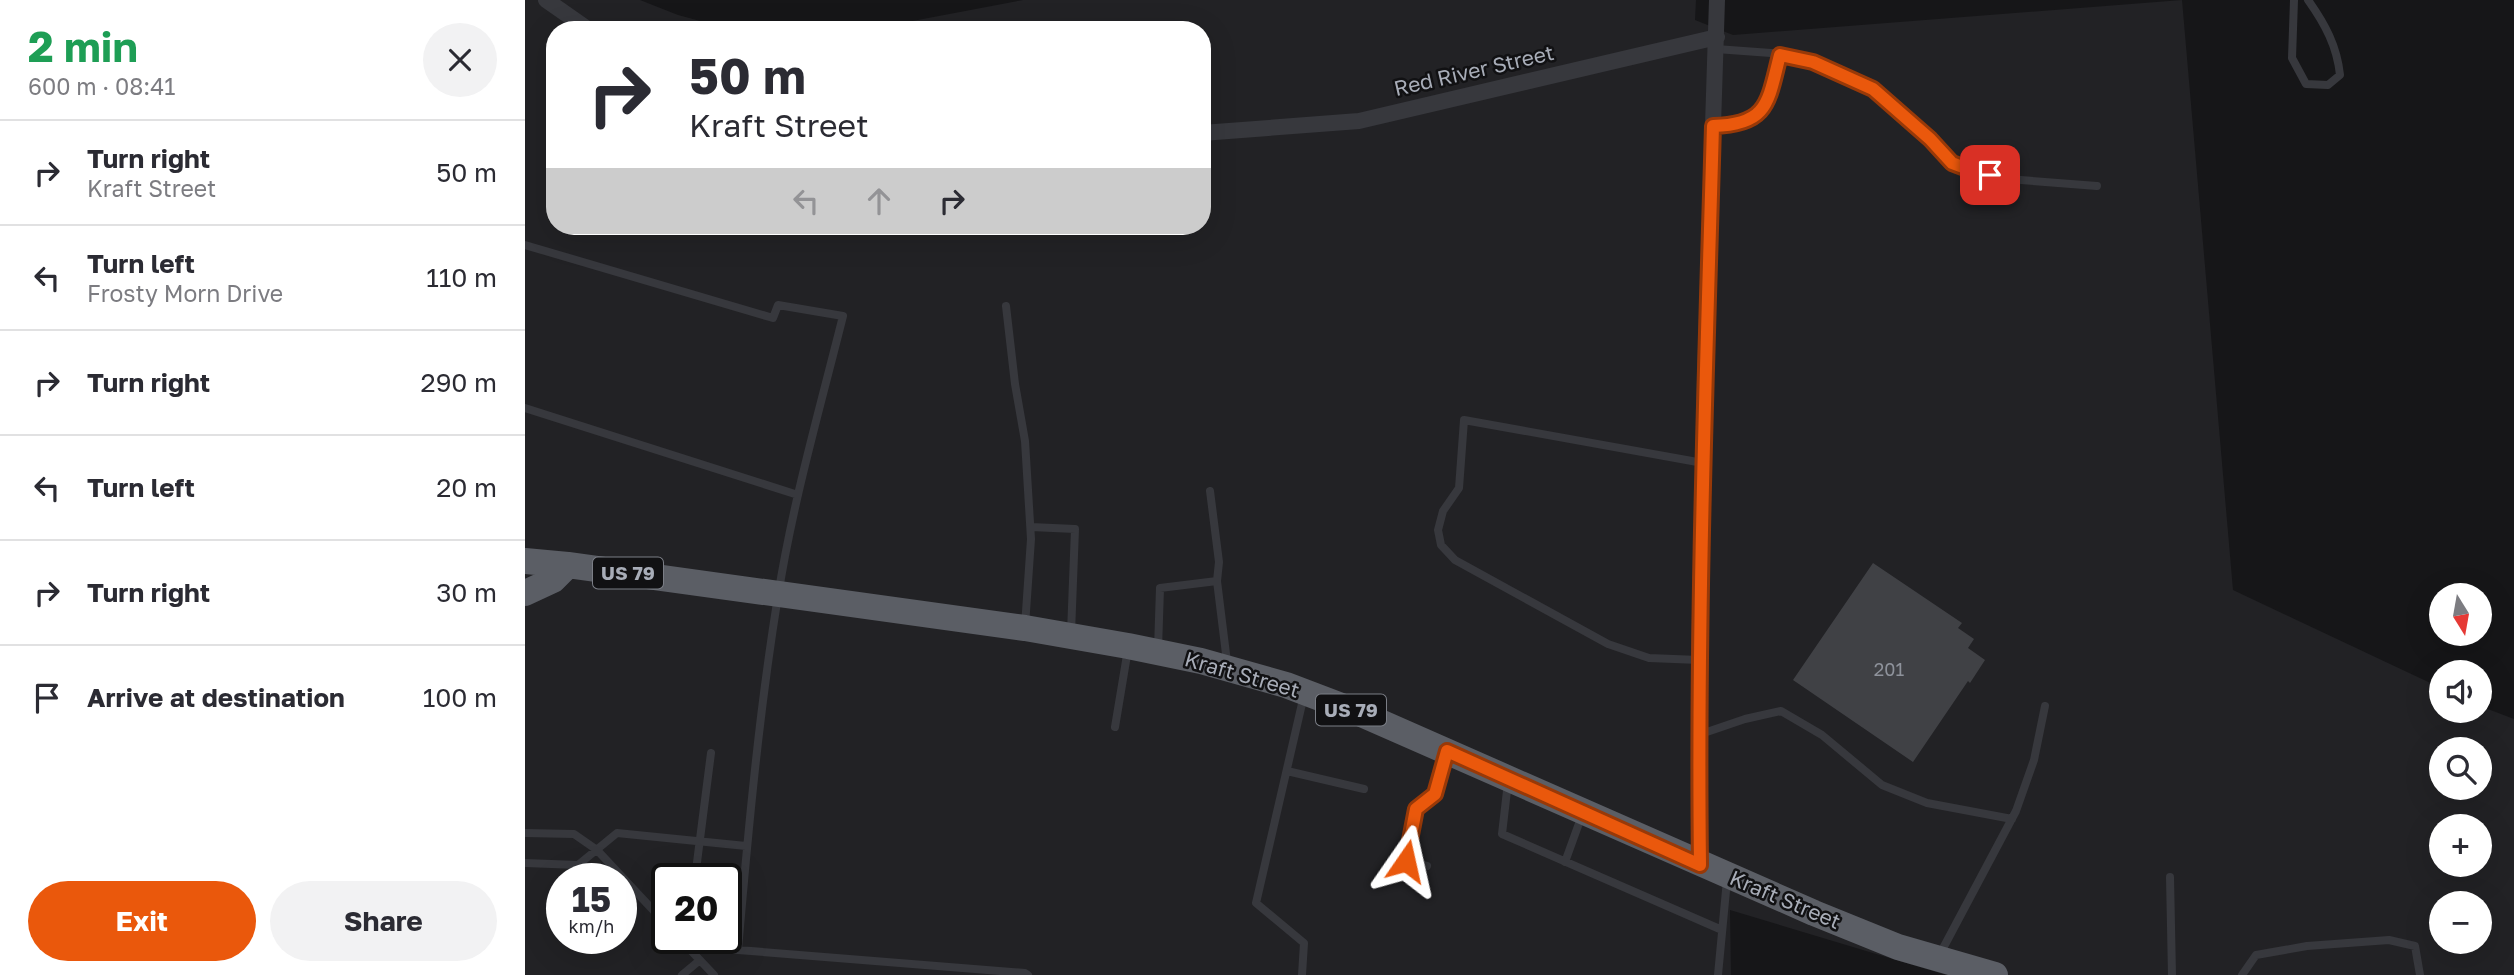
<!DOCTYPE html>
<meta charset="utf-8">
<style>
:root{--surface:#fff;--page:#f2f2f3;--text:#2b2b33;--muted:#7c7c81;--line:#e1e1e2;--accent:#ea580c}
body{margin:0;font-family:"Golos Text",sans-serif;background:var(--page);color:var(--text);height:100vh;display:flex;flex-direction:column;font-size:26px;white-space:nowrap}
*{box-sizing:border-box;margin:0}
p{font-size:23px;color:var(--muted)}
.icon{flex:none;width:38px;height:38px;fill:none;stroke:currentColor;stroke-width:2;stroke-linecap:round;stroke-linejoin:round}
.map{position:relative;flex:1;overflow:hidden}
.panel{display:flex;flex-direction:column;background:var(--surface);width:525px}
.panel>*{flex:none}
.top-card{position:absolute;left:21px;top:21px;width:665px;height:214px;border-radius:28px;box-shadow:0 7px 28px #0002;background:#fff;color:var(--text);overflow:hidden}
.needle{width:46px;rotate:169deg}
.buttons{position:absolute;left:1904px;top:583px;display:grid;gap:14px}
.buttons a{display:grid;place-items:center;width:63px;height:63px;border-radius:50%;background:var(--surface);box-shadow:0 7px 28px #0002;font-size:35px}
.speed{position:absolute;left:21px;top:863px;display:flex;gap:14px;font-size:35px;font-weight:700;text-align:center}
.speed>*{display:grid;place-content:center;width:91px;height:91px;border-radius:50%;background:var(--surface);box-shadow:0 7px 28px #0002;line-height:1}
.speed small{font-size:18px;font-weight:400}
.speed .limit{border:4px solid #111;border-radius:10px;background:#fff;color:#111}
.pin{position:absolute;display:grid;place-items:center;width:60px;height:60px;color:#fff;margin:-30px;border-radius:14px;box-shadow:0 4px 10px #0006}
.me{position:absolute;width:77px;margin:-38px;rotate:11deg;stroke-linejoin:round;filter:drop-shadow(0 0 5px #0008)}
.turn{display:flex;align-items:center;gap:24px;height:147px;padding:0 28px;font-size:32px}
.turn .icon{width:91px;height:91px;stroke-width:2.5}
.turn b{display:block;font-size:49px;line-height:60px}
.lanes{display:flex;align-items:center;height:66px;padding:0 28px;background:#0003;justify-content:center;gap:35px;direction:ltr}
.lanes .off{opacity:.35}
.round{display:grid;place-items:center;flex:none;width:74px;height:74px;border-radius:37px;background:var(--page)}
.overview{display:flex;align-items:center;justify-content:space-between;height:119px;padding:0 28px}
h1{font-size:42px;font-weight:700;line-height:52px;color:#1e9e55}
.button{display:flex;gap:14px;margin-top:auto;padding:14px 28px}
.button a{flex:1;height:80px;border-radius:42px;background:var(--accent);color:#fff;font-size:28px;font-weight:700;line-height:80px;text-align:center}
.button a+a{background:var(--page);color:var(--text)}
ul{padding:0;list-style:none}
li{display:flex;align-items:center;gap:21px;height:105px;padding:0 28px;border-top:2px solid var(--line)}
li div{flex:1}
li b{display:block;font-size:26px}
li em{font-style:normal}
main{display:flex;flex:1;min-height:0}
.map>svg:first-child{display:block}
.built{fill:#222225;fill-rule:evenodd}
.building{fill:#404145}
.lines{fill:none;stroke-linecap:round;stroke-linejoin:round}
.service{stroke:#37383d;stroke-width:8}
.minor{stroke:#37383d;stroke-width:16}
.trunk{stroke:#5b5e65;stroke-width:26}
.route-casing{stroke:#983908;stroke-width:18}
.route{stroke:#ea580c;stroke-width:12}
.labels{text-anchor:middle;stroke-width:5;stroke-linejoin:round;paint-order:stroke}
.number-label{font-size:18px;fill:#8e929b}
.shield{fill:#111113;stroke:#7b7e86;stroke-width:2}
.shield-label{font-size:19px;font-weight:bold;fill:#a8adb8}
.street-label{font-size:21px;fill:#a8adb8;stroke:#111113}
</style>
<main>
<section class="panel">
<div class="overview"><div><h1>2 min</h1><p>600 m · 08:41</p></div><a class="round"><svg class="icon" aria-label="close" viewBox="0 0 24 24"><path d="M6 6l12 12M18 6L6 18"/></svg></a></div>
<ul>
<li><svg class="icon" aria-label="right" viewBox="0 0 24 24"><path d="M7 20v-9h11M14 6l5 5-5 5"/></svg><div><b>Turn right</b><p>Kraft Street</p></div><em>50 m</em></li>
<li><svg class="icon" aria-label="left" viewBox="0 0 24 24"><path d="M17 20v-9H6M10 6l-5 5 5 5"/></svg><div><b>Turn left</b><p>Frosty Morn Drive</p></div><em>110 m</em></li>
<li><svg class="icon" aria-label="right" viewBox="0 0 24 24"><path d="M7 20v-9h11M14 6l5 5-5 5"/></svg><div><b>Turn right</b></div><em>290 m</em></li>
<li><svg class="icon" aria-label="left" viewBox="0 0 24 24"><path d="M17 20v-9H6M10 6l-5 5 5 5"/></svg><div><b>Turn left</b></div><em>20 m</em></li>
<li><svg class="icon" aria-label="right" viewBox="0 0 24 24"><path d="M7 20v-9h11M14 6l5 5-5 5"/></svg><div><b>Turn right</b></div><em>30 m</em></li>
<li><svg class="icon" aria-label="arrive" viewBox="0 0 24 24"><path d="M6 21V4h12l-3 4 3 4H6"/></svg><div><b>Arrive at destination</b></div><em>100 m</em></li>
</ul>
<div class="button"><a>Exit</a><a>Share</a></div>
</section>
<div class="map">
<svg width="1989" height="975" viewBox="0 0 1989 975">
<rect width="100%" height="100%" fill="#161618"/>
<path class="built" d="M0,0H115L153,15L208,30H30V226H677V30H340L498,0H1171L1170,20L1208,35L1657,0L1708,590L1916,688V710H1955V706L1989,719V975H1421L1205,910L1206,975H0ZM1916,749H1955V788H1916ZM1916,826H1955V864H1916ZM37,878H96V938H37ZM142,878H201V938H142ZM1916,903H1955V942H1916Z"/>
<path class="building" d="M1348,563L1437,623L1433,628L1449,639L1443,648L1460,660L1445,683L1443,681L1388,762L1268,680Z"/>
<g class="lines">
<path class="service" d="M1769,0L1767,58L1781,84L1803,85L1815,75C1812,46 1800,24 1783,0
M1191,49L1246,53L1288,62L1347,89L1405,139L1427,163L1448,171L1483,179L1572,186
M1188,126C1244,125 1243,101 1255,55
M0,245L248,318L253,305L318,316C295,408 268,501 253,596C234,713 223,832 213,950L500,973L503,975
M481,306L490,384L500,441L506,539L500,626
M0,408L273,495
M685,491L694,562L692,581
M506,527L550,529L546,633
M633,649L635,588L692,581L702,662
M1174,660L1124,658L1083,644L930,560L916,545L913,530L918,511L934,488L939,420L1178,463
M590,727L603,649
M1173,735L1220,719L1256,711L1297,735L1357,785L1402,803L1487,819
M762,771L839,789
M983,782L977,834L1197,930
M0,833L49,834L72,850L142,925
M1040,862L1057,815
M0,863L53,865L92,833L221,846
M902,866L881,861L891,809L910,794L921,754
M1645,877L1647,975
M170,878L186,753
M154,938L189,975
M162,938L161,945L213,950
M1415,954L1491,811L1509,760L1520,706
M157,975L175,960
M777,975L779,943L731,903L779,695
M1193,975L1202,880
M1717,975L1731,955L1782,946L1864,940L1890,946L1895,975"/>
<path class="minor" d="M21,0L64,30
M677,133L834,121L1192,37
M1175,865L1174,660L1180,377L1192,0"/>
<path class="trunk" d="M0,561L43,565L500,628L603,646L676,661L761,685L832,712L1289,913L1373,947L1470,975
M0,593L28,580L43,565"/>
</g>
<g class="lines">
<g class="route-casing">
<path id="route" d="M881,861L891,809L910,794L922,751L1175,865C1172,618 1181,372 1188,126C1244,125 1243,101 1255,55L1288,62L1348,89L1405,139L1427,163L1448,171L1465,175"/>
</g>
<use href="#route" class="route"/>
</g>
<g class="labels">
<g class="number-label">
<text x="1364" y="676">201</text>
</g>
<g class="shield">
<rect x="68" y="557.5" width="70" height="31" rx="5"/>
<rect x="791" y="694.5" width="70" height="31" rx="5"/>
</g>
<g class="shield-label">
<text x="103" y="580">US 79</text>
<text x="826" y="717">US 79</text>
</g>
<g class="street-label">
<text transform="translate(949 71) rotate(-13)" y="7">Red River Street</text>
<text transform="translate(717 675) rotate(16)" y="7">Kraft Street</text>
<text transform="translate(1260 900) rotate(23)" y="7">Kraft Street</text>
</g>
</g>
</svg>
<div class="buttons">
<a><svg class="needle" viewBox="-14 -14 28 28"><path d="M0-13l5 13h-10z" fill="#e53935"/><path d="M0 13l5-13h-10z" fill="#7c7c81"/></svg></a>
<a><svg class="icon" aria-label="sound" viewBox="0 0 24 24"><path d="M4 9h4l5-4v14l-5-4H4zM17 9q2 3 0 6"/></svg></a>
<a><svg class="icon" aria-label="search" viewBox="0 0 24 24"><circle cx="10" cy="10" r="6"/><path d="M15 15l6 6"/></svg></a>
<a>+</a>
<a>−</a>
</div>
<div class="speed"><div>15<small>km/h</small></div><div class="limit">20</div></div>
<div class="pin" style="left:1465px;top:175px;background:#d93025"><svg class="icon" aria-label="arrive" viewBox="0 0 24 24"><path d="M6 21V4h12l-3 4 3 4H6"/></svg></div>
<svg class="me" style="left:881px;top:861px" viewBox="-20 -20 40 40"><path d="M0-17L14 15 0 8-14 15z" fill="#ea580c" stroke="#fff" stroke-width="4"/></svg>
<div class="top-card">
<div class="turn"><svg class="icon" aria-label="right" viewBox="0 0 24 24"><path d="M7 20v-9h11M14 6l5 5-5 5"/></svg><div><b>50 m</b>Kraft Street</div></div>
<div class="lanes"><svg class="icon off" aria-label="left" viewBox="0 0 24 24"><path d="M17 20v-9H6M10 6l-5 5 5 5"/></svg><svg class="icon off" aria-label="ahead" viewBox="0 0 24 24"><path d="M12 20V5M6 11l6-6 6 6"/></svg><svg class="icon" aria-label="right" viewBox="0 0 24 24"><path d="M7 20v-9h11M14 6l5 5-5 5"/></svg></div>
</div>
</div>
</main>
